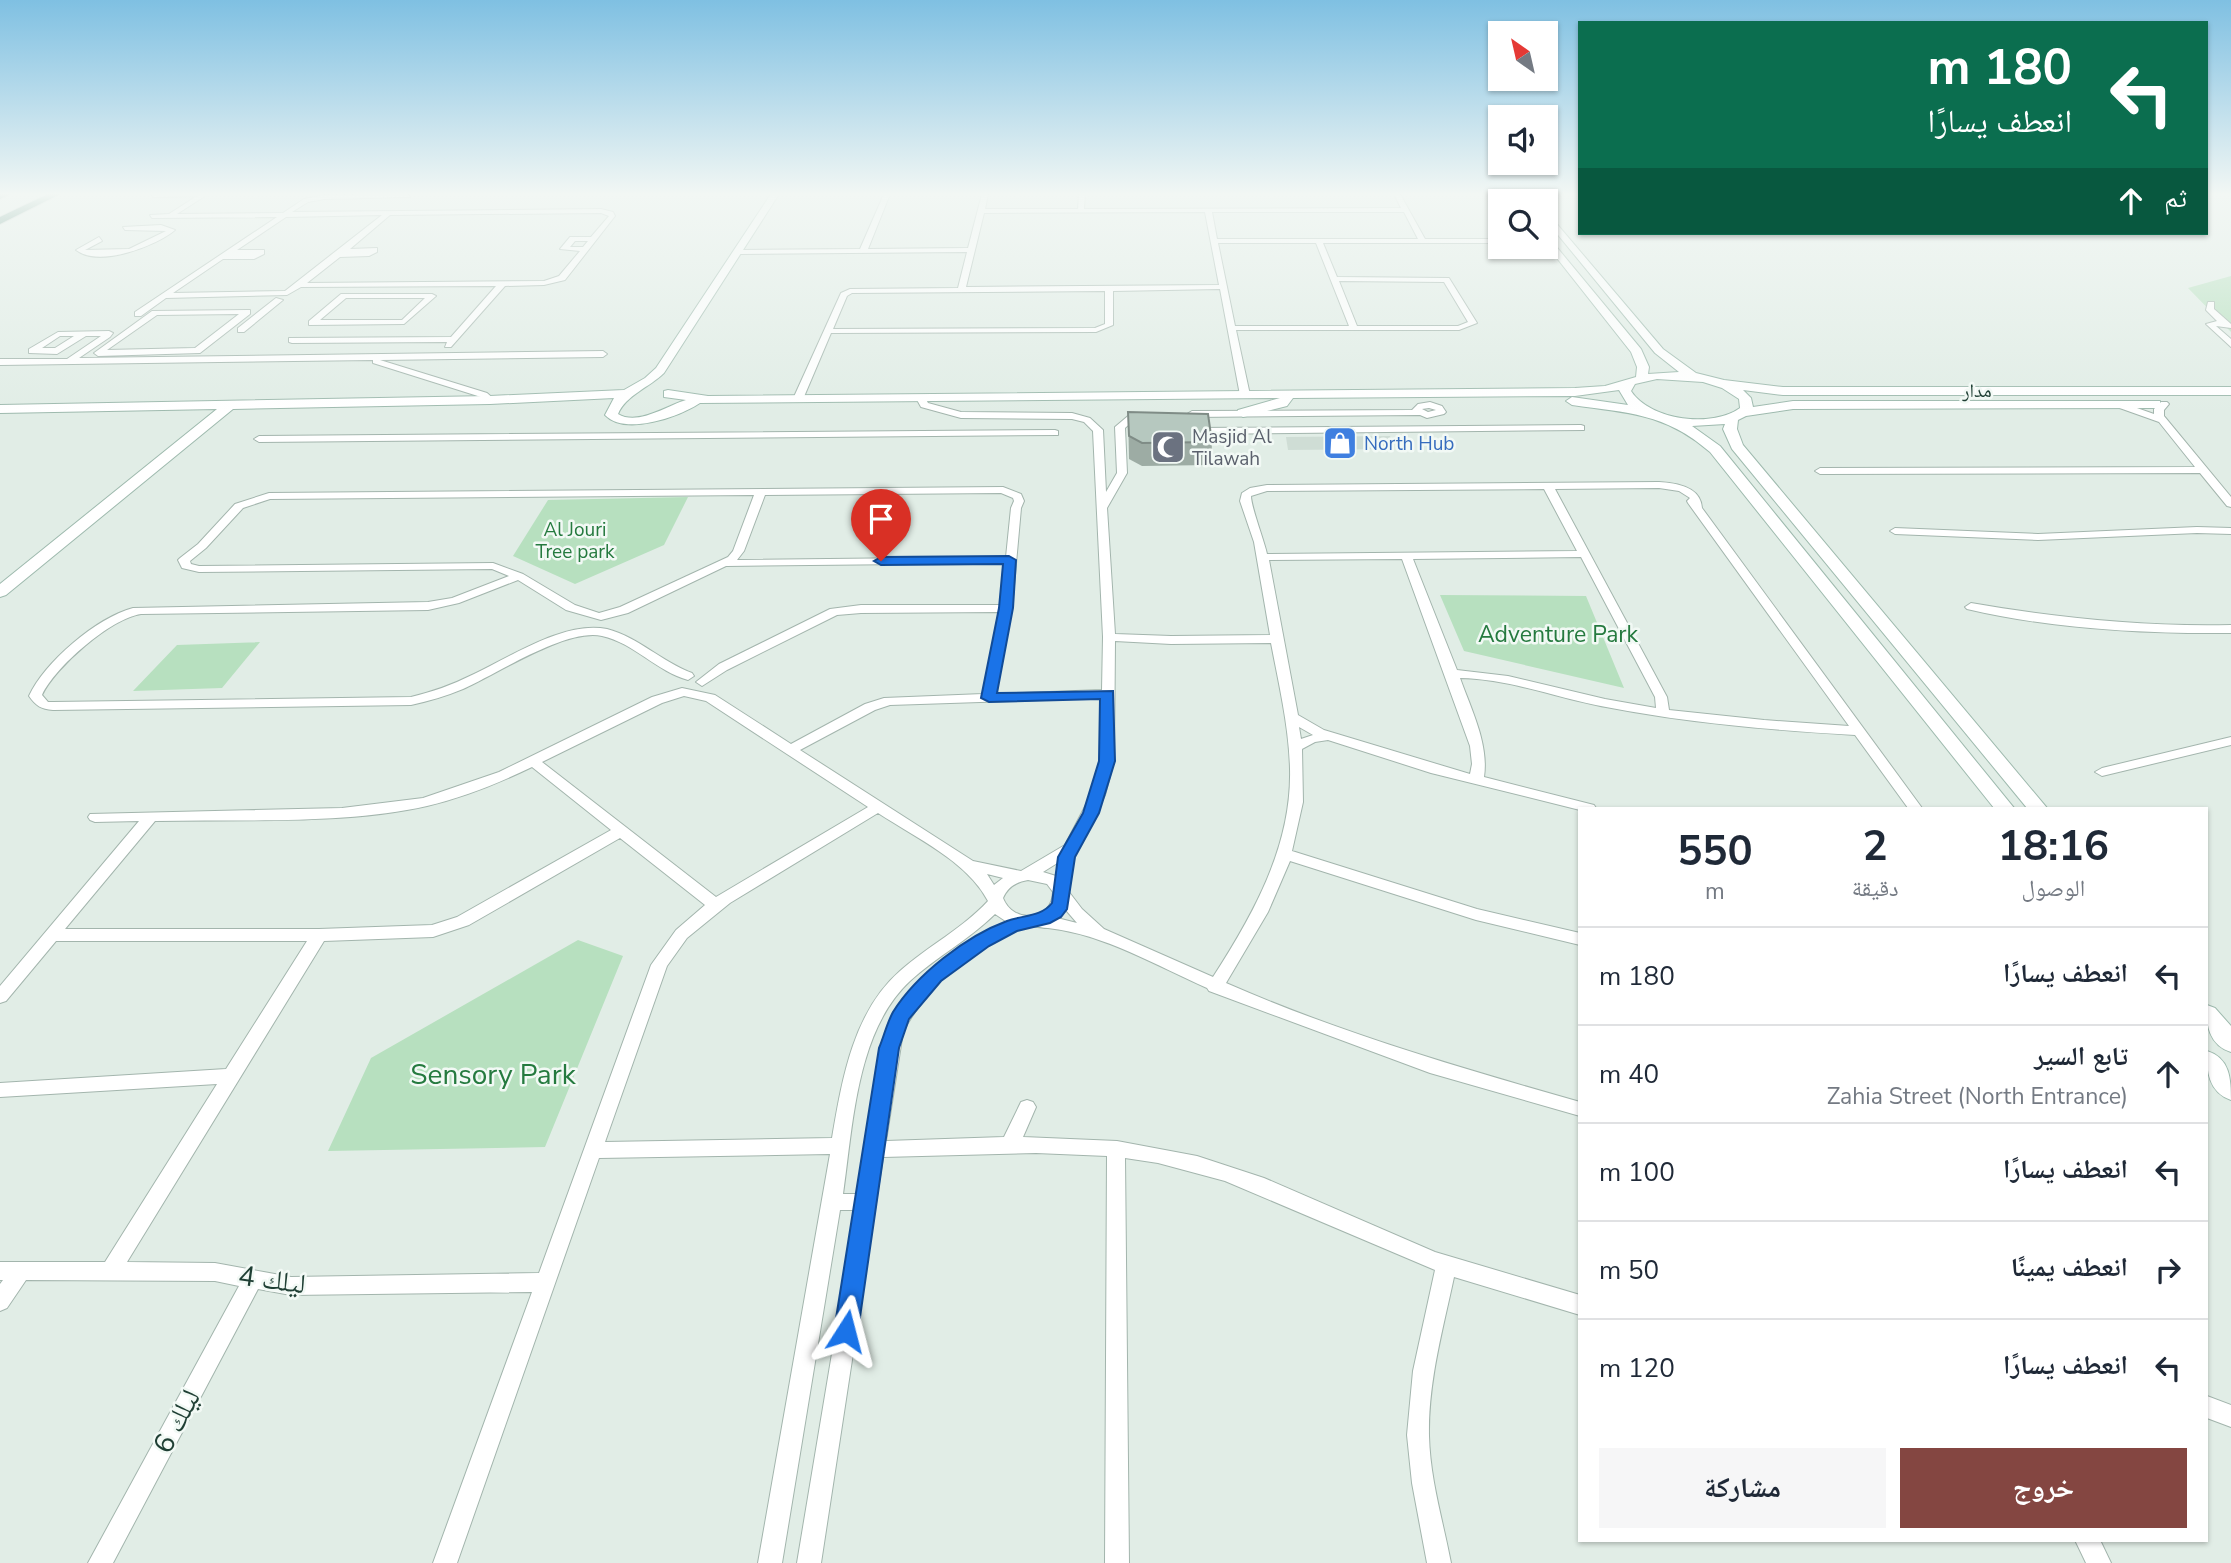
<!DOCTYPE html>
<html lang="ar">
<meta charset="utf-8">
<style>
:root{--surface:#fff;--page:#f6f6f7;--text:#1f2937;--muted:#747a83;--line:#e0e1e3;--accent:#844641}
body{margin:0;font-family:"Nunito Sans","Noto Naskh Arabic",sans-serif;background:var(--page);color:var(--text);direction:rtl;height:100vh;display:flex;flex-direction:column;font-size:26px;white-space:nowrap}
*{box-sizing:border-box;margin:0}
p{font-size:23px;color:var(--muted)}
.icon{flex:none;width:38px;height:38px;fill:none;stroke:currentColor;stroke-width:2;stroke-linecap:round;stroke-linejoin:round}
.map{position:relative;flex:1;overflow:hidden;direction:ltr}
.drawer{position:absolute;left:1578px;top:807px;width:630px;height:735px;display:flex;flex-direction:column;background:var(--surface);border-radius:0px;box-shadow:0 2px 5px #0004;direction:rtl}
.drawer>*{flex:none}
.guide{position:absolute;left:1578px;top:21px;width:630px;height:214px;border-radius:0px;box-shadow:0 2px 5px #0004;direction:rtl;background:#0b6e4f;color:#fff;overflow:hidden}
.needle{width:46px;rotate:326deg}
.fabs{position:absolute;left:1488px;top:21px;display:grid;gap:14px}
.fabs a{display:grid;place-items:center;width:70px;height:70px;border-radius:0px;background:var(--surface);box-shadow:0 2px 5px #0004;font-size:35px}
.pin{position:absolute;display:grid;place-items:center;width:60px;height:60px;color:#fff;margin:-72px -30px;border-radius:50% 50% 50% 0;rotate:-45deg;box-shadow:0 0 7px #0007}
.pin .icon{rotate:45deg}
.me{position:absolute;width:77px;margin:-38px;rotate:9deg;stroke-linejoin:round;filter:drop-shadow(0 0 5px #0008)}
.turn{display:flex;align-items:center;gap:24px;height:147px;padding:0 21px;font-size:32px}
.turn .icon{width:91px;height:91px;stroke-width:2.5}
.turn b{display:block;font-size:49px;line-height:60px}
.then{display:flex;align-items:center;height:66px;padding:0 21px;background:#0003;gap:14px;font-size:26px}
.eta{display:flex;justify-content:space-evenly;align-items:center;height:119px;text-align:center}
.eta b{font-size:42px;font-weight:700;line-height:49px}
.button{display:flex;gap:14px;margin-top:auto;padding:14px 21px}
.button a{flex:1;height:80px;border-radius:0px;background:var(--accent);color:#fff;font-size:28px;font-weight:700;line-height:80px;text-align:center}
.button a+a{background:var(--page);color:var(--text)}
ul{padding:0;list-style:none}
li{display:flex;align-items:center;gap:21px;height:98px;padding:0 21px;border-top:2px solid var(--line)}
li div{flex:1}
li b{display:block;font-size:26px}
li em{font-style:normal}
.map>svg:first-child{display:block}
.built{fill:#cfddd5}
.green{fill:#b7e0bf}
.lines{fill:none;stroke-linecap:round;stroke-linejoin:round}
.street-casing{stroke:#a3b5ad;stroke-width:2}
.secondary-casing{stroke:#9ebaae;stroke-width:2}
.highway-casing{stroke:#c0c9c6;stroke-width:2}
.street{fill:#fff;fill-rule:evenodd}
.secondary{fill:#fff;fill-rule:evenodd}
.highway{fill:#286e5a;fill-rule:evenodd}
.wall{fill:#9daca4}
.building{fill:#b6c8bf;stroke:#7f8c86;stroke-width:2}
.route{fill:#1a73e8;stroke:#114b97;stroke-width:2}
.labels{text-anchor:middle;stroke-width:5;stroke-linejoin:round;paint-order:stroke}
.far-street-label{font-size:19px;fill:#1f3f34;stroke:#f2f9f5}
.far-worship-label{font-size:19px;fill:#5b616d;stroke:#f2f9f5;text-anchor:start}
.far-shop-label{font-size:19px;fill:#366cbe;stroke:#f2f9f5;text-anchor:start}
.far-park-label{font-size:19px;fill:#257a3f;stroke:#f2f9f5}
.park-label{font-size:23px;fill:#257a3f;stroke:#f2f9f5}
.near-park-label{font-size:28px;fill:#257a3f;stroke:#f2f9f5}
.near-street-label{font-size:28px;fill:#1f3f34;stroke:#f2f9f5}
</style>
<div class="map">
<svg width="2231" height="1563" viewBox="0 0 2231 1563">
<rect width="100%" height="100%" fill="#e1ede6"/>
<path class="built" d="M1390,436L1394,449L1288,450L1286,437Z"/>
<path class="green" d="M2231,276V332L2188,288Z
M688,497L664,545L575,584L513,556L548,500Z
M1440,595L1586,596L1624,688L1464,651Z
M260,642L222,688L133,691L177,645Z
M578,940L623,956L545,1147L328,1151L371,1058Z"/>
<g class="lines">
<g class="street-casing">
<path id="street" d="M151,194H208L177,214L283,213L304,199L324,195L408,194L410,197L324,199L308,202L292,212L601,209L613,212L615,216L565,280L544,285L505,286L451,347H445L447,342L292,343L289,342V338L451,337L496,286L301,287L287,295L166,298L141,316H135V312L277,217L152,218L150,215L169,214L197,196L153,197ZM601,213L609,216L591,237H570L560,249L580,251L559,276L544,281L307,283L340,257L369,256L377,252V248L350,249L390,215ZM382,215L285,291L173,293L223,259H254L264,254V250H237L286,217ZM575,241H588L583,247H570Z
M884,194H890L868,249L968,248L982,194H988L985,209H1078L1079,194H1085L1084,209L1401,208L1394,194H1400L1425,239H1500V243H1323L1337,277L1449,278L1477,323L1459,330H1236L1250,395L1245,398L1240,395L1220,289L1113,291V325L1096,332L831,333L803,399L795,401L793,399L841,293L850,289L958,288L967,252L739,254L735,252L739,250L860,249ZM1205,212L1219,285L966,287L984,213ZM1212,212H1404L1418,239H1217ZM1218,243H1316L1349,326H1235ZM1339,281L1444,282L1468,322L1458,326H1357ZM1105,291V324L1095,328L833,329L847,296L852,293Z
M161,225L175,230C156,246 99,268 76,250L99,237L102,241L85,250L129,249L166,231L125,230L123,227Z
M341,294H432L436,296L404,324L309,325V321ZM346,298H425L402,320H320Z
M276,298L283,300L244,332H238V328Z
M2208,302H2214V309L2231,324V328L2216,326L2231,339V347L2206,324L2217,321L2206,310Z
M247,310H250V314L200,353L98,356L94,353L152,311ZM239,314L195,348L107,350L157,315Z
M109,331L113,333L110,337L79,358L603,351L607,354L603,357L380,360L487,393L495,400L490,403L481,397L373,363V360L0,365V359H67L101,336H86L57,354L29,353V349L58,332ZM60,336H74L55,348H42Z
M918,396H924L928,403L961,412L1072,413L1090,418L1103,430L1106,492L1117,473L1115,427L1128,416L1150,413V417L1134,420L1125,428L1127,473L1107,508L1115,634L1171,636L1270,635L1254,542L1240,501L1242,493L1250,488L1267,485L1659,482C1677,483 1701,487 1702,508L1922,808H1908L1855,735C1771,730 1688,723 1606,707C1557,698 1510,679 1460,678C1471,709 1489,744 1484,777L1594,805L1596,808H1580V810L1431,773L1328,740L1315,742L1302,749L1303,802L1292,851L1477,909L1580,933V945L1476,920L1290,861L1268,912L1226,983C1340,1033 1461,1068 1580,1102V1116L1430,1073L1209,991L1207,988C1157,966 1104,934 1048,928C1041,928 1033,925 1026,927C1006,931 982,947 965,960C939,980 918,1003 903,1032L886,1141L1004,1137L1021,1102L1027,1100L1033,1102L1036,1107L1023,1137L1117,1141L1197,1156L1264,1178L1435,1252L1580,1295V1315L1454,1277C1443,1329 1428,1382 1429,1436C1430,1479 1443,1521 1451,1563H1427L1412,1483L1407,1435L1413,1371L1435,1270L1225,1181L1158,1163L1125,1158L1129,1563H1105L1107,1156L1036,1153L883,1157L821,1563H797L856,1210H840L782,1563H758L830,1154L599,1158L457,1563H433L532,1292L291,1295L258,1289L113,1563H88L239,1286L215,1281L26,1280L7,1308L0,1311V1284L3,1280H0V1262H105L217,1084L0,1097V1083L226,1069L307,941H56L6,1001L0,1003V986L139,821L95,822L90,820L88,817L90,814L342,808L423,798L499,772L652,697L682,688L715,695L791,744L865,704L884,698L983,694L999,612L861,613L837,615L727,670L702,686L696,682L719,664L830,609L861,605H1000L1005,563L726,566L628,613L601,620L566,610L518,580L459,603L428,610L141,614C110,619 55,667 42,695L48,702H53L411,697C432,692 452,685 472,675C509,658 564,620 607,629C638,637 662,662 692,673L694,676L688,680C656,671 634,643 602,636C566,628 497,674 463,689C446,696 429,701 411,705L53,710C41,709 36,706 29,696C45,662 96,618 133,608L428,602L452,598L509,576L492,569L199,572L182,568L178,560L180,558L198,544L235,504L269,493L1003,487L1021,494L1024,501L1021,508L1012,608L996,694L1102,690L1103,637L1093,431L1084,422L1072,419L961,418L921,407L916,398ZM1544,489L1577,551L1267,554C1264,540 1251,507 1251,496L1267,491ZM1555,489L1659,488L1679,491L1690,498L1687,501L1688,503L1849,726L1764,720L1669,710L1667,697ZM1001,493L1013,498L1014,501L1011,508L1006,557L737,560L744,551L765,495ZM754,495L733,551L728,557L620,607L599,613L575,605L523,574L493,563L199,566L191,564L190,561L206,548L243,508L270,499ZM1581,557L1655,697L1656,708L1605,699L1508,676L1457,670L1413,559ZM1402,559L1470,746L1472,764L1470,774L1324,730L1298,715L1269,560ZM1115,641L1171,644L1271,643C1279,685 1289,727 1290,769C1292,846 1253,915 1213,977L1104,929L1082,909L1069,892L1074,857L1105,795L1114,761ZM684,696L706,701L868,807L716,897L542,762L662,703ZM1102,698L1100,761L1091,795L1065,845L1021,871L973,861L800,750L875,710L890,705ZM1299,727L1313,735L1301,739ZM532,767L611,830L457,917L432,925L319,929H65L155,821C241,819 344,825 427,806C462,798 499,783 532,767ZM878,813C916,838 967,861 988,901C962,929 928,946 900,971C853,1012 842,1080 832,1138L605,1142L667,966L687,938L730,903ZM620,838L705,905L676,930L651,965L539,1273L291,1277L215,1263L127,1262L324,941L433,937L469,925ZM1059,862L1056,876L1043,872ZM987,874L1003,878L994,885ZM1028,880L1047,884L1053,892C1052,922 1013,924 1003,898C1008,887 1016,882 1028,880ZM1065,909L1077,923L1057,918ZM995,914L1007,922L978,936L942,961L911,992L898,1009L885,1032L859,1194H843C853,1126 856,1031 910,981C936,957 969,940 995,914Z
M2117,401L2154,414V409L2161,402H2167L2169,404L2164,410V416L2231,497V507L2227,506L2200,473L1820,474L1815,471L1820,468L2195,467L2159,422L2114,406L2112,404Z
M1430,402L1442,406L1446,412L1444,414L1427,418L1420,415L1192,417L1187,414L1192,411L1412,410L1418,404ZM1429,408L1436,410L1428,412L1422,409Z
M1581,425L1584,426V430L1194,434L1189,431L1194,428Z
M1055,430L1058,431V435L259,442L254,439L259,436Z
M2197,527L2231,528V534L2197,533L2038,540L1895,534L1890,531L1895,528L2038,534Z
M1971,603C2057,618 2143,627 2231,625V633C2144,634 2052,629 1967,609L1965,607Z
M2231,737V745L2102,776L2095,772L2102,768Z
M2207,1396L2231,1405V1427L2207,1418Z
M2075,1540H2100L2111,1563H2086Z"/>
</g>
<g class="secondary-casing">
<path id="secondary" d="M771,194H779L664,373C650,387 626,395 618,414C638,426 666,406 686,400L664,397V391L668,390L708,396L1575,388L1605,386L1636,377L1637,367L1631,352L1545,243V233L1641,349L1649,367L1648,374L1679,372L1655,353L1545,219V210L1663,349L1696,373L1724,380L1783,387H2231V395H1783L1743,390L1751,398L1753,407L1793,401H2160V407L2156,408L1793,409L1746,416L1738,420L1737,429L1743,445L2047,808H2027L1732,449L1723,429L1725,424L1692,426L1720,446L2014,808H1994L1710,452C1665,413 1628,413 1572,405L1566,401L1572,397L1628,405L1619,390L1575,396L1293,398L1287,406L1243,417L1237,413L1238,410L1280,398L700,403C679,417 625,436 605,415L614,398L490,404L233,409L6,595L0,597V584L217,409L0,413V405L490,396L624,390L645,378L656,368ZM1657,379L1703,382L1722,388L1739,399L1740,408C1712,428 1651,421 1631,391L1635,384Z
M1508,194H1517L1523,201H1513Z
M1525,194H1534L1540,201H1530Z
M2207,1005L2215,1008L2231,1026V1052C2209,1045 2206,1025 2207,1005Z
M2207,1051C2230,1058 2231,1079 2231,1100C2208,1092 2207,1071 2207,1051Z"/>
</g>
<g class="highway-casing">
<path id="highway" d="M0,194H10L0,199Z
M48,194H60L0,224V217Z"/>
</g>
<use href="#street" class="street"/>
<use href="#secondary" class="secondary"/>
<use href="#highway" class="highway"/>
</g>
<path class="wall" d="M1128,412L1212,442L1211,465L1142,466L1129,459Z"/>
<path class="building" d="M1128,412L1208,414L1212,442L1142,443L1129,436Z"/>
<linearGradient id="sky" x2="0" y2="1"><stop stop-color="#7fc0e2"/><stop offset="0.47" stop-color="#f2f7f4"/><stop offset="1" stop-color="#f2f7f4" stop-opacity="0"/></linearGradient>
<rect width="2231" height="413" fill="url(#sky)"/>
<path class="route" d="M1009,556L1016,560L1013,608L997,693L1113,691L1115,761L1099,813L1075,857L1067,909L1061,917L1050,923L1017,931L989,946L941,981L909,1019L899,1048L858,1331L854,1339L846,1342L837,1339L834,1331L879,1048C884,1036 887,1023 893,1012C916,975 966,936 1007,921C1023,915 1041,917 1052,903L1058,857L1083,813L1099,761L1100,699L989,702L981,698L999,608L1003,564L881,565L874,561L881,557Z"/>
<defs>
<g id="shop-square" transform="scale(1.75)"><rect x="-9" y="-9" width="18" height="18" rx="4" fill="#3f7fe0" stroke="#f2f9f5"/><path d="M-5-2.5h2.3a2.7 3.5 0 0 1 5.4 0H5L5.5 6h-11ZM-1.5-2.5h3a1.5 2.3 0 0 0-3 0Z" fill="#fff"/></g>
<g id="mosque-square" transform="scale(1.75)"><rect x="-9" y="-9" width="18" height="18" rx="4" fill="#6b7280" stroke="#f2f9f5"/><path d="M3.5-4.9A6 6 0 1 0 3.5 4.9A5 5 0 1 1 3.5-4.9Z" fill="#fff"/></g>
</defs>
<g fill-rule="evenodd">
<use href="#shop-square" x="1340" y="443"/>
<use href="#mosque-square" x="1168" y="447"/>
</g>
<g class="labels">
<g class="far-street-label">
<text x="1977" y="397">مدار</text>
</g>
<g class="far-worship-label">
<text x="1192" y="443">Masjid Al<tspan x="1192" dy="22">Tilawah</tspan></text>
</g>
<g class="far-shop-label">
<text x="1364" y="450">North Hub</text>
</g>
<g class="far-park-label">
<text x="575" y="536">Al Jouri<tspan x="575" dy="22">Tree park</tspan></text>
</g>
<g class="park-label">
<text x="1558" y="642">Adventure Park</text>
</g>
<g class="near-park-label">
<text x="493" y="1084">Sensory Park</text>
</g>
<g class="near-street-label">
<text transform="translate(272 1279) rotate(8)" y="10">ليلك 4</text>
<text transform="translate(176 1421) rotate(-62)" y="10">ليلك 6</text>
</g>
</g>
</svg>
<div class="fabs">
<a><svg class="needle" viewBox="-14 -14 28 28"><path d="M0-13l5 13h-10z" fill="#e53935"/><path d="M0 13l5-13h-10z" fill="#747a83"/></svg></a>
<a><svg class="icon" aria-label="sound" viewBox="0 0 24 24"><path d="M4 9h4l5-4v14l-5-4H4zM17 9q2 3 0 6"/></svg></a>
<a><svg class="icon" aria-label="search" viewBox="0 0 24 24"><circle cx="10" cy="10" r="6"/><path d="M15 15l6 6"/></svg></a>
</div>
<div class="pin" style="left:881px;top:561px;background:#d93025"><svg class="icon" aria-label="arrive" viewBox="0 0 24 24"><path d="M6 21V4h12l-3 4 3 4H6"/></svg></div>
<svg class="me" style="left:846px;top:1331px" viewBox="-20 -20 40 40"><path d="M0-17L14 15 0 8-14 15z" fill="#1a73e8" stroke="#fff" stroke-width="4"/></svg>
<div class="guide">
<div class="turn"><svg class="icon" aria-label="left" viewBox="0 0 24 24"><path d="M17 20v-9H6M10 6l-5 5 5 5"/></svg><div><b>180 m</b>انعطف يسارًا</div></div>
<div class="then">ثم<svg class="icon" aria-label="ahead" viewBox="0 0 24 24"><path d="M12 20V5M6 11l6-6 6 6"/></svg></div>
</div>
<section class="drawer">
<div class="eta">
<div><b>18:16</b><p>الوصول</p></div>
<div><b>2</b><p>دقيقة</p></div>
<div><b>550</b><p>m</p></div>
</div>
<ul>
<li><svg class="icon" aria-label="left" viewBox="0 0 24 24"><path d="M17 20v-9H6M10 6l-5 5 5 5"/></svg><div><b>انعطف يسارًا</b></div><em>180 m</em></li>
<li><svg class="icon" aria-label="ahead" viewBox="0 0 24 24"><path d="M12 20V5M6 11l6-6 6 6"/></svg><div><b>تابع السير</b><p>Zahia Street (North Entrance)</p></div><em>40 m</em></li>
<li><svg class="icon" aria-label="left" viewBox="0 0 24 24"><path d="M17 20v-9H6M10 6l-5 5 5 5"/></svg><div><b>انعطف يسارًا</b></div><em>100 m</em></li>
<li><svg class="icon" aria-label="right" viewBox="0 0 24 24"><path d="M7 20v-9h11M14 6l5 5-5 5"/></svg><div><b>انعطف يمينًا</b></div><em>50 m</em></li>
<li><svg class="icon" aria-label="left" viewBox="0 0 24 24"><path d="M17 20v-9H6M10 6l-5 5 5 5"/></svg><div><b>انعطف يسارًا</b></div><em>120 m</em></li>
</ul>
<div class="button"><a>خروج</a><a>مشاركة</a></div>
</section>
</div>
